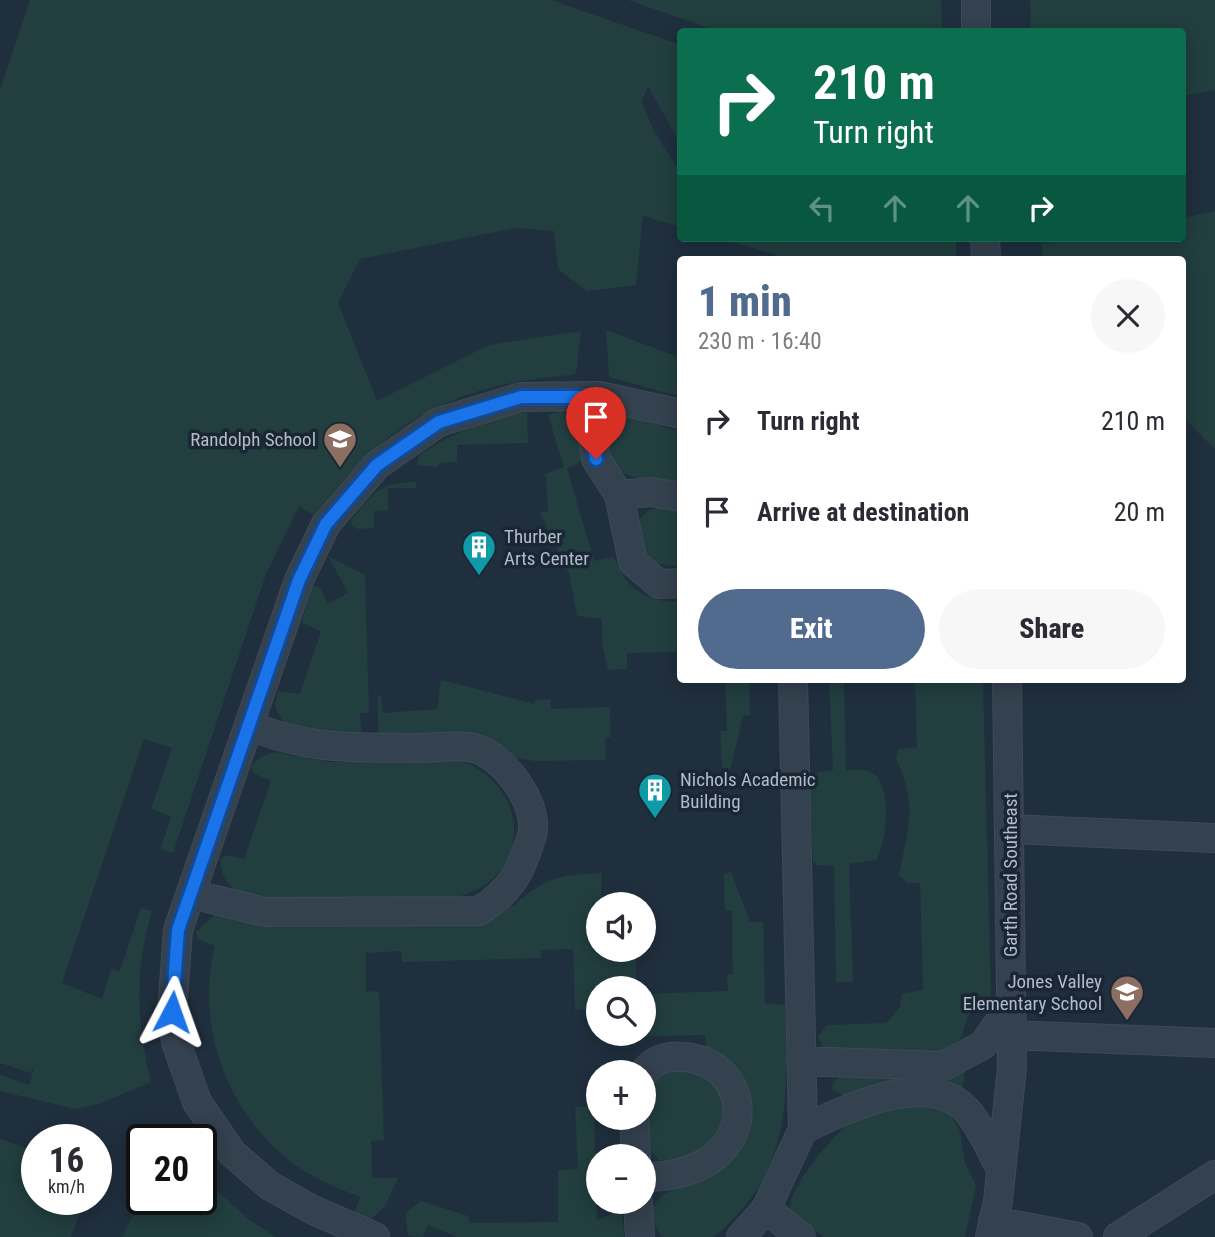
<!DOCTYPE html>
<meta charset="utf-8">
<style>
:root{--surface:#fff;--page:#f7f7f7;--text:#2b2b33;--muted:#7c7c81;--accent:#516b8f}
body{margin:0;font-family:"Roboto Condensed",sans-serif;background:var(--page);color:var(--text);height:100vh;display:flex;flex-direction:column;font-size:26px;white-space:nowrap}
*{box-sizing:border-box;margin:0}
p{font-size:23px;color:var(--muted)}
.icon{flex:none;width:38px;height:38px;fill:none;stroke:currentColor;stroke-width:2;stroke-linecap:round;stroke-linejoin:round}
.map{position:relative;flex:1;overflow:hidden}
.drawer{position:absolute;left:677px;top:256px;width:509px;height:427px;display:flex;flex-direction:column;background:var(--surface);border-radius:7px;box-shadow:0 4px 18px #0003}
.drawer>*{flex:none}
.hud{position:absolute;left:677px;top:28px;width:509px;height:214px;border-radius:7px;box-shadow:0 4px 18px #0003;background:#0b6e4f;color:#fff;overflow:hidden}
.fabs{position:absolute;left:586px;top:892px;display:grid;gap:14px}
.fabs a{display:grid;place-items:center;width:70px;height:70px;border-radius:50%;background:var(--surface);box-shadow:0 4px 18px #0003;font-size:35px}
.speed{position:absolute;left:21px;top:1124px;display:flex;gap:14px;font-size:35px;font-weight:700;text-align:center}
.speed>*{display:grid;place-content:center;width:91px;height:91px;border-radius:50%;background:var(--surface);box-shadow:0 4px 18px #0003;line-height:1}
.speed small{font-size:18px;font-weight:400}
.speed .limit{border:4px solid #111;border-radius:10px;background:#fff;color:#111}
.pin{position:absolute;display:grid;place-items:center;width:60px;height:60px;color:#fff;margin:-72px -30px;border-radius:50% 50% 50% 0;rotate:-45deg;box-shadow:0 0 7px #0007}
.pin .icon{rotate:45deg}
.me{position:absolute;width:77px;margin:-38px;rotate:4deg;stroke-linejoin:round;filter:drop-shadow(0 0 5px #0008)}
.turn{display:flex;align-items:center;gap:24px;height:147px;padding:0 21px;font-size:32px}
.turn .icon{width:91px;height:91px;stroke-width:2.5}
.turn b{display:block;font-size:49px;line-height:60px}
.lanes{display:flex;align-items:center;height:66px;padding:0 21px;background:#0003;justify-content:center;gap:35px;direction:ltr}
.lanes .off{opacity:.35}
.round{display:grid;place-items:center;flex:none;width:74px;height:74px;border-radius:37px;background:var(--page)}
.headline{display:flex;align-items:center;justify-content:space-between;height:119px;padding:0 21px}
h1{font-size:42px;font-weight:800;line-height:52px;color:var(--accent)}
.cta{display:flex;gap:14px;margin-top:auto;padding:14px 21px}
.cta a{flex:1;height:80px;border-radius:42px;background:var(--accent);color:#fff;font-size:28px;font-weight:800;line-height:80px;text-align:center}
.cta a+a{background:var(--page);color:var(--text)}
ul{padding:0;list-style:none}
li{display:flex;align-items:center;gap:21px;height:91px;padding:0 21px}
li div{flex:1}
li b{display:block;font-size:26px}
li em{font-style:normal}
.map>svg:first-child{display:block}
.green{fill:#223e3f}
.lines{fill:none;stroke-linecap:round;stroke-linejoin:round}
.minor-casing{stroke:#3e4a57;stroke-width:30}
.minor{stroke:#34414e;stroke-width:28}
.route-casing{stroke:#114b97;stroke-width:18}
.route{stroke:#1a73e8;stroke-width:12}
.labels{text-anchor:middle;stroke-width:7;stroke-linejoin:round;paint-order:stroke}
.poi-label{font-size:19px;fill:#b0bcc9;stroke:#1a2633;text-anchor:end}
.street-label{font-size:19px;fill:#b0bcc9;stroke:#1a2633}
</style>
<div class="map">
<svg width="1215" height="1237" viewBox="0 0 1215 1237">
<rect width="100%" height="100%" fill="#202f3e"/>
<path class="green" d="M30,0H551L681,45V145L648,86L642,102L654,131L681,174V227L643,216L636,285L587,291L558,269L554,231L515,228L360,259L338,303L377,401L489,345L581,331L576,373L570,375C449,386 389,420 314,515L299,506L266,574L173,853L161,849L171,816L151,809L172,748L144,739L62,983L102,999L111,969L120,971L141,908L152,911C134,973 136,1020 151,1082L99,1104L75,1109L0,1091V1075L29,1085L36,1062L31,1073L0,1063V90Z
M628,0H941L942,31H717Z
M1030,0H1215V90L1183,96V32L1031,31Z
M1215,211V449L1183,417V259H1043L1041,244L1075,238H1183V218Z
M718,238H956V259H790Z
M606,330L681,358V397L609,377Z
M561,410L570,417L583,458L578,464L567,468L594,561L613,557C618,563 620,570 624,577C636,595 660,604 681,601V652L627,653V669L608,670L602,644V619L577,616L569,574L540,512L548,511L546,476L542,475L564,467L548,415Z
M527,412L528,443L457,445V462L439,463L438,467L417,465L419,455C451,433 489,419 527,412Z
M620,414L681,432V483C633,476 607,485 606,425Z
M416,482V488H388V510L374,511V528L357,529L352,526L351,520C375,492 378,483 416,482Z
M659,507L681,510L679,566C647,567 641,549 638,521L647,511Z
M328,556L365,575L369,713H360L362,735L324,736L284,723L275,707L278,691L300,694L321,632L302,622L312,585L320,588L328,604L348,593Z
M725,679H749L750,715L743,716L728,778V768H722L720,731H727Z
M829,679H844L846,770C853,770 863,769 869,771C894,780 887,843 876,860L849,864L853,982H836L834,866L817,865L813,860L809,774L833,770Z
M915,679H983L991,998L968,1016L961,1037L947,1052L823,1049L818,1036L827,1025L886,1023L900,1007L902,994L923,990L920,883H907L899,875C908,827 918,808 896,758L899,749L917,747Z
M441,680L535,704V700L551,699V709L610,707L611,737H605L606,760L535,761L378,736V696H381L383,713L437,709Z
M274,752L330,762L458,760C529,782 536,875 460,896C417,900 272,907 238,891C225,885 221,872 220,859L227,855L244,859L271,781L253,773L251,766L261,757Z
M731,872L750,922H763L765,1003L785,1005C787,1101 794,1169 714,1237H663C631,1198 679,1186 707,1176L743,1081L731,1063L706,1046L705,1035L616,1037L607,1034H644V994L728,991L727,974H733L732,911H725L724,874Z
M602,873L598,950H635L637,989H598V1009L575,1010L573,949L541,950V958L402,962L401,951L366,953V991L379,992L384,1140L371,1141L372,1178H398L385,1206L370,1220L354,1213L360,1197C340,1189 316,1180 298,1167C229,1118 194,1028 215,946L198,939L196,932L214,915L513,906C546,877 559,875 602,873Z
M686,1068C694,1071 705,1074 711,1079C753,1112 700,1164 660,1160L650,1151C649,1133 642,1084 658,1074C665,1070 678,1069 686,1068Z
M965,1068L962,1098L844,1096L832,1089L833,1083L841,1075Z
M924,1102L950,1113L960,1131L965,1163L976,1185L965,1237H824L791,1213C784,1188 843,1123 865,1112C882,1105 906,1105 924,1102Z
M594,1106L597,1220L618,1211L622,1216L624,1237H457L428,1225L423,1237L408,1236L405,1214L421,1201L468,1216L470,1223L558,1222V1170L578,1169L575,1107Z
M0,1139L37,1152V1199H85L71,1237H0Z
M213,1187L248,1219L276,1237H122L132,1217L182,1199H201V1191Z"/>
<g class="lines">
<g class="minor-casing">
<path id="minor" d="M976,0V32
M985,238L986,259
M586,397L596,459L619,495L633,562L659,584L681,583
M619,495L651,492L681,497
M1010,829L1215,838
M191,894L265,912L479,911C512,890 521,872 532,835C540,805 503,754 473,748C457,744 436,748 420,748C356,747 311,751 251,726
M1012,1035L1215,1043
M801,1061L943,1066L983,1045L1011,1005
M644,1073C653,1060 665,1056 681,1057C736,1058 758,1121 715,1156C696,1172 667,1177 644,1177
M634,1118L636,1157
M803,1129C845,1110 931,1066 969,1113C982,1129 991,1151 1001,1169
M638,1202L640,1237
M766,1209L801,1237
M993,1221L1078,1237
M375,1237L313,1210L270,1186L232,1153L197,1102L176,1042L172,1012L178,930L299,580L326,524L377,465L439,422L521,397L599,396L681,414
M741,1237L766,1209L803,1129L793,679
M990,1237L998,1201L1012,1067L1007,679
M1118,1237L1215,1175"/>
</g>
<use href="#minor" class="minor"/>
</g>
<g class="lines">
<g class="route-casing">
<path id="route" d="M172,1012L178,930L299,580L326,524L377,465L439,422L521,397H586L596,459"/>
</g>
<use href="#route" class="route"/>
</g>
<defs>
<g id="school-pin" transform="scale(1.75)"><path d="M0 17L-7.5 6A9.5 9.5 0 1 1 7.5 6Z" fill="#8d6e63" stroke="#1a2633"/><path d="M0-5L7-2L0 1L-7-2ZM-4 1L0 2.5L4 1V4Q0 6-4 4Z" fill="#fff"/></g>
<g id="building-pin" transform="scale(1.75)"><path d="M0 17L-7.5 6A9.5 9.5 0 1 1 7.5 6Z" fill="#0f9aa8" stroke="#1a2633"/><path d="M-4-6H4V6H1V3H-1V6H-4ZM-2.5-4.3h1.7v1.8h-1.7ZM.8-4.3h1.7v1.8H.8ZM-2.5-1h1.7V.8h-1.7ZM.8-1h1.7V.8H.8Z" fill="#fff"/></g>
</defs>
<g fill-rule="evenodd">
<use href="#school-pin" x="340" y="439"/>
<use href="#building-pin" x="479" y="547"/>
<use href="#building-pin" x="655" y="790"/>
<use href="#school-pin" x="1127" y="992"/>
</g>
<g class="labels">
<g class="poi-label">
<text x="316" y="446">Randolph School</text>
<text x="504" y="543" text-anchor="start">Thurber<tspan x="504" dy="22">Arts Center</tspan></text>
<text x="680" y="786" text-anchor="start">Nichols Academic<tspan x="680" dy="22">Building</tspan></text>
<text x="1102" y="988">Jones Valley<tspan x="1102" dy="22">Elementary School</tspan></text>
</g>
<g class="street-label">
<text transform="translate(1010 875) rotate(-90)" y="7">Garth Road Southeast</text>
</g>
</g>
</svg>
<div class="fabs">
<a><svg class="icon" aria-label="sound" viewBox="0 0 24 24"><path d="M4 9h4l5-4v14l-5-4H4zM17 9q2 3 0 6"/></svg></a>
<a><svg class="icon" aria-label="search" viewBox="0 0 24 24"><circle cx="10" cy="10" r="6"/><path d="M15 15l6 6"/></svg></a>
<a>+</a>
<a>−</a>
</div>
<div class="speed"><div>16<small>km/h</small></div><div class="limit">20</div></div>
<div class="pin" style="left:596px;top:459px;background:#d93025"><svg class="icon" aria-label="arrive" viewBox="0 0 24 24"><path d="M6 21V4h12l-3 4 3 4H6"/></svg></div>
<svg class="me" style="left:172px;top:1012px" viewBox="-20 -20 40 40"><path d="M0-17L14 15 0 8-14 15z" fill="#1a73e8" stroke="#fff" stroke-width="4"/></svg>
<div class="hud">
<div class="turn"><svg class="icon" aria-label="right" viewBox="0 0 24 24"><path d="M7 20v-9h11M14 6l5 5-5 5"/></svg><div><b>210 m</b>Turn right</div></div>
<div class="lanes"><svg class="icon off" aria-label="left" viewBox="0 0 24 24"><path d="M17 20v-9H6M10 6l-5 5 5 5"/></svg><svg class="icon off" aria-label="ahead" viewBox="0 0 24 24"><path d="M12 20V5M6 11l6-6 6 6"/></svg><svg class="icon off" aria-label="ahead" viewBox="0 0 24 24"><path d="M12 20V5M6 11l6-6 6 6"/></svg><svg class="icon" aria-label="right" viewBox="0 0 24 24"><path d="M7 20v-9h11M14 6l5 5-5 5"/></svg></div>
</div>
<section class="drawer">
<div class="headline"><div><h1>1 min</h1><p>230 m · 16:40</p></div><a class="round"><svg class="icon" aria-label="close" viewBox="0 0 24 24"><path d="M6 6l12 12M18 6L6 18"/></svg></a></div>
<ul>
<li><svg class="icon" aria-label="right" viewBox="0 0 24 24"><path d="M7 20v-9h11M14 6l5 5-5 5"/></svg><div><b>Turn right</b></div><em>210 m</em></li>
<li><svg class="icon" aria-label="arrive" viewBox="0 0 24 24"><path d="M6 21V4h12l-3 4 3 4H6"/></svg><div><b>Arrive at destination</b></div><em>20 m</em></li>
</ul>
<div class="cta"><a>Exit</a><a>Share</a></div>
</section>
</div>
